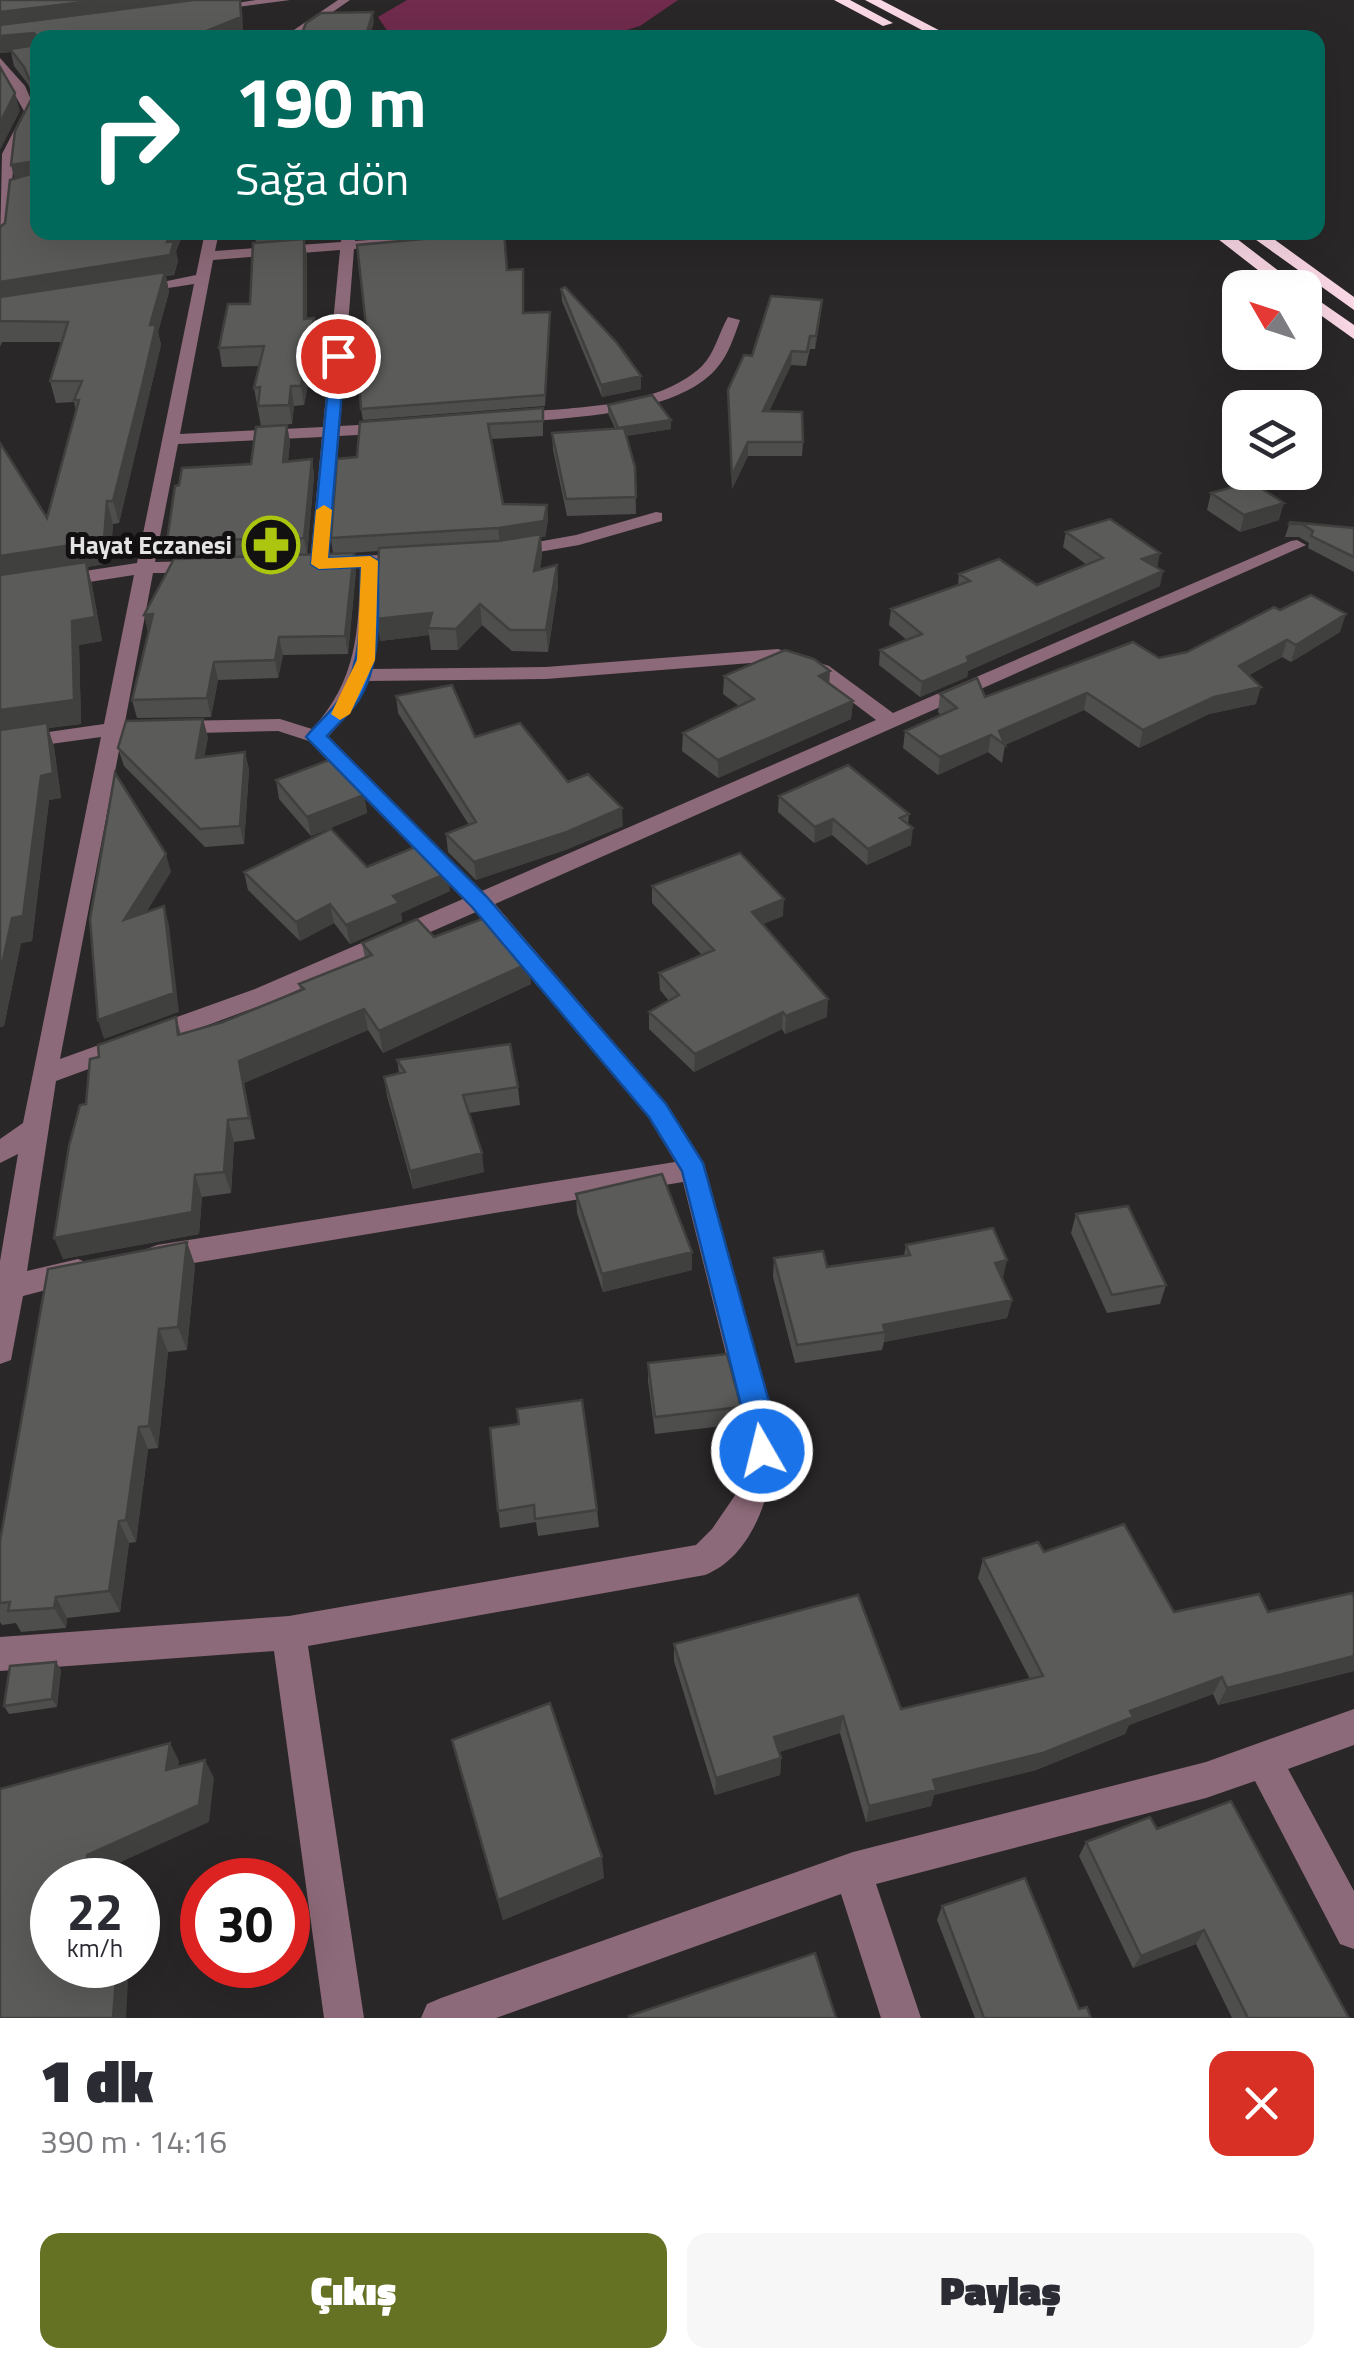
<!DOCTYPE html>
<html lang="tr">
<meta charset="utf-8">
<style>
:root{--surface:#fff;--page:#f7f7f7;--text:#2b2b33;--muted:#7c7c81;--accent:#657123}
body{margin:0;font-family:"Titillium Web",sans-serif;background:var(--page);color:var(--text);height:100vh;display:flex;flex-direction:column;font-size:38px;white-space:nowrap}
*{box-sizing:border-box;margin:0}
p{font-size:32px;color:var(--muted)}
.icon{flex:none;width:55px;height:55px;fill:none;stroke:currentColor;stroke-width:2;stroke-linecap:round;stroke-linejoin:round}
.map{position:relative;height:2018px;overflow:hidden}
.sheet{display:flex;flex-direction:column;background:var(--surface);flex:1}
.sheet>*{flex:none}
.top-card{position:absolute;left:30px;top:30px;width:1295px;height:210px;border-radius:20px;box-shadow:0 10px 40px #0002;background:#00695c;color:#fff;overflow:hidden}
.needle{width:65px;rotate:309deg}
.buttons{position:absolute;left:1222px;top:270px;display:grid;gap:20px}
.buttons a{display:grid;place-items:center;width:100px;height:100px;border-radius:20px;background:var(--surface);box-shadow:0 10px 40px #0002;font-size:50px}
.speed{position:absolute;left:30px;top:1858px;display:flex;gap:20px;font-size:50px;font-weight:700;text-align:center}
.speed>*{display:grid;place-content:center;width:130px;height:130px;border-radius:50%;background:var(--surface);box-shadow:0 10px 40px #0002;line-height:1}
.speed small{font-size:25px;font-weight:400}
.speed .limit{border:15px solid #d22;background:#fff;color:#111}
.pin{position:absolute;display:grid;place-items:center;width:85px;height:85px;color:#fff;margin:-42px;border:5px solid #fff;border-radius:50%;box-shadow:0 2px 10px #0007}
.me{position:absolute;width:110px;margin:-55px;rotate:352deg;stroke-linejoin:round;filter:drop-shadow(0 0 8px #0008)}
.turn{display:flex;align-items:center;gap:35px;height:210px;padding:0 40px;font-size:45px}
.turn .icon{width:130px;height:130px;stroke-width:2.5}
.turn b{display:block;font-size:70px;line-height:85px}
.round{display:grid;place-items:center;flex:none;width:105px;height:105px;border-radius:20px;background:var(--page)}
.headline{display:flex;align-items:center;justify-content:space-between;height:170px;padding:0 40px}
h1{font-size:60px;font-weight:800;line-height:75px}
.action{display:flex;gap:20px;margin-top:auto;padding:20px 40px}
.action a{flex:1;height:115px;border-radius:20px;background:var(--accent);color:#fff;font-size:40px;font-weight:800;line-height:115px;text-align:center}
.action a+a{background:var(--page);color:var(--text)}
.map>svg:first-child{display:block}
.green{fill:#702b4d}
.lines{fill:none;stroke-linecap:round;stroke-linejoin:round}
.minor{fill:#8d6a79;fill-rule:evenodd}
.highway{fill:#fbd8e6;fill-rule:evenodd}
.wall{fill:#4e4f4d}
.shaded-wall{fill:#40403e}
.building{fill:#5b5c59;stroke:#40403e;stroke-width:2.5}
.route{fill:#1a73e8;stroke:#114b97;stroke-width:2.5}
.slow{fill:#f59e0b}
.labels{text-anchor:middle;stroke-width:10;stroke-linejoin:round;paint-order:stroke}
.far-poi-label{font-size:25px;font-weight:bold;fill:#e5e4e4;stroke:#121011;text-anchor:end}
</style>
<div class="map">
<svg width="1354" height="2018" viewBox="0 0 1354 2018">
<rect width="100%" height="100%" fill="#2a2728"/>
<path class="green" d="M407,0H678L640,26L604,37L390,35L378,17Z"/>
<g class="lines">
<path class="minor" d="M256,0H290L208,11L203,8Z
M338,0H350L295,38H282Z
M0,58L25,86L36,111L14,154L9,231L7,242L0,246L2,154L24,111L0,69Z
M205,232H219L215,251L341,242L342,232H356L355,241L439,235L446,239L439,243L354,249L340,426L393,423L401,428L393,433L339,436L329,558L410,553L419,559L410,565L378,566L377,635L370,669L546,667L778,649L829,666L893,713L1291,541L1297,540L1306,545L495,904L666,1103L704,1163L777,1430C775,1480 758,1554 705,1575L308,1646L364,2018H324L274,1651L0,1671V1637L289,1616L696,1545L712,1529L738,1491L743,1473L745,1430L683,1182L157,1269L147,1265L143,1257L147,1249L157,1245L675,1162L648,1117L476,912L273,1001L56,1081L27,1271L78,1259L88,1263L92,1271L88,1279L23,1296L11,1360L0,1364V1261L18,1154L0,1163V1139L23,1123L101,737L0,751V739L104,724L134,575L0,596V584L137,563L194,284L136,293L129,289L196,275ZM340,250L323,427L180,434L213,260ZM322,437L310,564L319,570L360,567C359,630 357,681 312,729L280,719L125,722L153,573H200L209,567L200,561L155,562L178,444ZM776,661L815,674L876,720L482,891L328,737L345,717L366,681L546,679ZM278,731L309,741L463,899L255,989L60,1059L122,735Z
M728,317L740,320C734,337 728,356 716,369C676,415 570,417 513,423L505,418L513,413C572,407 657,409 702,366C715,353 719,332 728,317Z
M656,512L662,513V521L579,545L510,557L501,552L504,548L576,535Z
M1354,1709V1745L1288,1769L1354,1891V1949L1340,1944L1255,1781L1206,1798L876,1884L921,2018H881L841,1894L496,2018H421L427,2004L441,1998L853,1852L1206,1762Z"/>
<path class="highway" d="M834,0H850L893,23L883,26Z
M865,0H881L954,38H937Z
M1209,232H1228L1301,288H1281Z
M1245,232H1264L1354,297V310Z
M1305,291L1354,325V339L1305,304Z"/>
</g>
<path class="wall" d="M0,0L242,10L243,33L233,38H38V232H184L176,251L178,261L174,275L166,276L169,292L158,332L161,345L119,523L113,524L110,563L87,567L92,585L102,641L79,645L81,724L48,728L54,747L61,798L49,800L32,941L21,943L4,1026L0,1027V443L47,518L76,410L74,402L56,403L50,381L62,342H2L0,347V227L5,223L15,179L11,165L33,95L28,84L14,66L11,52L0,53Z
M254,232H298L297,239H304L307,256V319L317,337L304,405L294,406L292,424L261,426L254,388L259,366L222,367L219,348L250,304L256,242Z
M366,232H436L366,237Z
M468,235L507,270L524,313L550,312L545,406L363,420L361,409L366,325Z
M561,289L641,376V389L602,397L562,301Z
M821,313L815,349H810L806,366L791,365L769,411L803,442L802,456H748L732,489L728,390L752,356Z
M608,405L671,420V429L626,436L635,467L636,514L567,516L553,450L552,433L615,428L608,413Z
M543,408V436L491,439L503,504L547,505L548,520L545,537H541L542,555L540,569L557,565L558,586L548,652L512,651L482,625L458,650H431L429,635L380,641L379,551L333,554L331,538L357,457Z
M287,425L290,442L288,461L312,459L314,476L307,555L356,571L348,654L283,655L278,678L218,680L211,717L137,718L132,700L249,556L171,558L167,541L251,464Z
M1211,493L1279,520L1240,532L1207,510Z
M1290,522L1354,528V572L1308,548L1309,543L1299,537H1285Z
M1066,532L1157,567L1160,586L968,671L967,677L920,697L879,665L880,650L907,640L889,625L891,609L958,585L959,574L1037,585L1087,565L1063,547Z
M1280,610L1340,632L1291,662L1282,657L1249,675L1256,704L1209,714L1139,748L1084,710L1005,745L1002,763L988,752L938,775L903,748L905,731L941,715L938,712L940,694L985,697L1187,652Z
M724,676L830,684L853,701L851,719L718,778L682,751L683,733L739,706L723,694Z
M396,696L475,737L568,782L623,826L568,849L476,880L448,852L446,834L469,825L398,713Z
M208,737L204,757L245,752L249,770L244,844L205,847L124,766L118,748Z
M276,780L364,795L367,813L311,836L279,799Z
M779,796L909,814L908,824L911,845L867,865L832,835L814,843L778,812Z
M367,867L450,891L401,913L402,921L350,944L334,923L300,941L248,890L244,872Z
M652,886L783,916L763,924L827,1017L785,1034L782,1029L694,1072L649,1029V1012L669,1001L660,990L659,973L702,955L652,903Z
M434,937L531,984L383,1053L368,1030L244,1083L255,1139L234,1142L231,1193L202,1197L199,1234L63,1259L86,1104L99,1057L176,1017L181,1034L223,1022L300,990L299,984L365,958L362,943Z
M397,1060L518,1087L520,1105L469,1113L484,1172L413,1189L387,1096L384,1077L399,1073Z
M576,1194L692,1252V1270L603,1292L577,1213Z
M1076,1214L1166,1285L1160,1304L1107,1313L1071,1233Z
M906,1245L1007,1260L1002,1278L1012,1300L1007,1318L884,1342L882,1350L795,1363L773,1277L774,1258L827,1267L904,1256Z
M195,1265L187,1350L168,1352L158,1448L148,1449L136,1542L129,1543L120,1612L67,1618L66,1628L21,1632L16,1623L2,1625L0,1622V1541Z
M648,1363L741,1407L740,1424L655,1434L648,1381Z
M490,1428L597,1510L599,1527L538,1536L536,1522L500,1528Z
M1044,1552L1174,1612H1268L1354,1598V1671L1218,1705L1213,1694L1129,1725L1125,1734L1036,1770L934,1795L931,1806L866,1822L840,1733L779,1752L781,1758L780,1775L715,1795L674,1661V1644L901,1709L1030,1679L978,1578L983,1559Z
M56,1662L61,1670L57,1707L9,1714L4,1706Z
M452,1740L604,1878L503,1920Z
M1157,1829L1349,2018H1232L1196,1944L1133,1968L1079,1856L1086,1842Z
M942,1906L1079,2009L1091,2018H975L937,1920Z"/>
<path class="shaded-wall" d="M100,0H230L0,29V12Z
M240,0L243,33L233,38H200Z
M373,12L374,23L369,38H365Z
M34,33L38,49H10L11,52L0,53V36Z
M15,93L20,111L0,150V123Z
M36,161L38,180L16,183L11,165Z
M171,232H184L176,251L178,261L174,275L166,276L169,292L158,332L161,345L119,523L113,501L153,339L0,303V282L167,242Z
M304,239L307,256V337L304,319Z
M822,300L821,313L815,349L816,336Z
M550,312V322L545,406V395Z
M314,318L317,337L304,405L301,386Z
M792,351L791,365L763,425V411Z
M641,376V389L602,397L601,385Z
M291,386L294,406L292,424L289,405Z
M671,420V429L618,437V429Z
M287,425L290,442L286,478L283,462Z
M748,442V456L732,489V475Z
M312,459L314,476L307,555L304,538Z
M107,501L113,524L110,563L87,567L92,585L102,641L79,645L81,724L48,728L54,747L61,798L49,800L32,941L21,943L4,1026L0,1027V556Z
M1284,503L1279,520L1240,532L1244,515Z
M547,505L548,520L545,537H541L542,555L535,592L500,544L498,528Z
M354,553L356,571L348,654L345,636Z
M1160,553L1157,568L1142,559Z
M557,565L558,586L548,652L546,630Z
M1163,571L1160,586L968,671L967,677L920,697L922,682L967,657Z
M480,604L482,625L458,650L456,629Z
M432,613L428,628L429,635L380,641L376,619Z
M153,614L148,633L144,615Z
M1346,614L1340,632L1291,662L1296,645Z
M279,637L283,655L278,678L275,660Z
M1287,640L1282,657L1235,683L1239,666Z
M214,662L218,680L211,717L207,698Z
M830,671L829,689L819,676Z
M1261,687L1256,704L1209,714L1139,748L1143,730L1214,697Z
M1087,693L1084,710L1005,745L999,731Z
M853,701L851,719L718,778V760Z
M203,719L208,737L201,776L196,758Z
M991,735L988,752L938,775L940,757Z
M245,752L249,770L244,844L240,826Z
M364,795L367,813L311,836L307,817Z
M622,808L623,826L568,849L476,880L474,862Z
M833,819L832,835L814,843L815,827Z
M913,828L911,845L867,865L868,849Z
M166,854L171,872L130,939L124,920Z
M448,873L450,891L401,913L402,921L350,944L346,925L393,896Z
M784,899L783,916L751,929L752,912Z
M330,904L334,923L300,941L296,922Z
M164,906L169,925L179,1012L104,1039L98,1020Z
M529,963L531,984L383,1053L379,1031Z
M828,999L827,1017L785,1034L786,1016Z
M364,1009L368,1030L244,1083L255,1139L249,1118L239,1061Z
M783,1012L782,1029L694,1072L695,1054Z
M228,1120L234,1142L231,1193L224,1172Z
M482,1153L484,1172L413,1189L410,1171Z
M195,1175L202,1197L199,1234L63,1259L54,1238Z
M187,1242L195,1265L187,1350L178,1327Z
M692,1252V1270L603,1292L602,1274Z
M1007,1260L1003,1278L991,1281L995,1263Z
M1012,1300L1007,1318L884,1342L885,1332L883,1325Z
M159,1329L168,1352L158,1448L149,1426Z
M139,1427L148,1449L136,1542L126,1520Z
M119,1521L129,1543L120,1612L109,1591Z
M56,1597L67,1618L66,1628L54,1608Z
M1354,1656V1671L1218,1705L1227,1688Z
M56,1662L61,1670L57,1707L52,1699Z
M1222,1677L1213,1694L1129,1725L1125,1734L1036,1770L934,1795L931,1806L866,1822L869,1806L933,1780Z
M843,1716L840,1733L773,1754L774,1737Z
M170,1743L179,1761L176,1788L166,1770Z
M781,1758L780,1775L715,1795L716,1778Z
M205,1760L214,1778L209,1822L99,1872V1880H87V1855Z
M602,1857L604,1878L503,1920L498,1900Z
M1204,1930L1196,1944L1133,1968L1141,1956Z
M86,1965H98V1987L86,1971Z
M117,1966L128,1981L126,2018H113Z"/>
<path class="building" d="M0,0H100L0,12Z
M193,0H240L241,17L204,32L200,38H38L34,33L0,36V25Z
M373,12L365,38H300L306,23L321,13Z
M38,38V232H171L167,242L174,241L170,255L0,282V227L5,223L10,180L37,172L36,161L11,165L15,131L35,92L24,67L10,49L37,45Z
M0,67L15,93L0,123Z
M472,232H504L507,270L523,269V313L550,312L545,395L361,409L355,325H366L357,245L468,235Z
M304,239V319L314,318L301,386H291L289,405L258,406L260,387L254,388L264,346L219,348L228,304H250L253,243Z
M165,272L150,325H156L142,386L113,501H107L104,540L0,556V443L47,518L79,400H74L82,381H50L68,322L0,321V297Z
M565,287L617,343L641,376L601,385L561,289Z
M771,296L822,300L816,336H810L807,352L792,351L763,411L802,412L803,442H748L732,475L728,390L744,355L752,356Z
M652,395L671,420L618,428L608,405Z
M543,408V421L488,424L503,504L547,505L544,521L498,528L331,538L337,459L357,457L360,422Z
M287,425L283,462L312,459L304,538L167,541L175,486L179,485L182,468L251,464L256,427Z
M624,428L635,467L636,497L566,499L552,433Z
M1251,482L1284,503L1244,515L1211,493Z
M1110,519L1160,553L1142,559L1163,571L967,657L969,662L922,682L880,650L922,634L891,609L970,581L959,574L999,559L1037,585L1103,558L1066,532Z
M1290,522L1354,528V557L1311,536L1313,531L1302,524H1289Z
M541,534L534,571L557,565L546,630H510L480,604L456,629L428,628L432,613L376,619L379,548L498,541Z
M354,553L345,636L279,637L275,660L214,662L207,698L132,700L153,614L144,615L174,559Z
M86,562L95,617L72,621L74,700L0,710V575Z
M1311,595L1346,614L1296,645L1287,640L1239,666L1261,687L1214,697L1143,730L1087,693L999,731L1005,745L991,735L940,757L905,731L957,708L940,694L977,678L985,697L1133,642L1159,658L1187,652L1274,607L1280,610Z
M785,650L814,659L830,671L819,676L853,701L718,760L683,733L754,699L724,676Z
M452,685L475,737L520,723L568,782L588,774L622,808L567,832L474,862L446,834L476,822L396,696Z
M203,719L196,758L245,752L240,826L200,829L118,748L126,721Z
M47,723L53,773L41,776L23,916L12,918L0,974V730Z
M332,759L364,795L307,817L276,780Z
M848,765L909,814L900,818L913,828L868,849L833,819L815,827L779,796Z
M115,773L166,854L124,920L164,906L174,993L98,1020L90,919Z
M331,829L367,867L420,845L448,873L393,896L399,903L346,925L330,904L296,922L244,872Z
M740,853L784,899L752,912L828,999L786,1016L783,1012L695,1054L649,1012L679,995L659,973L714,950L652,886Z
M490,916L529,963L379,1031L364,1009L239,1061L249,1118L228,1120L224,1172L195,1175L192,1212L54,1238L69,1146L80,1105L86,1104L90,1059L99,1057L98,1045L176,1017L178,1035L223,1022L304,989L299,984L372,955L362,943L417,919L434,937Z
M510,1044L518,1087L463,1095L482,1153L410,1171L384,1077L405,1072L397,1060Z
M662,1174L692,1252L602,1274L576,1194Z
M1128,1206L1166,1285L1112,1295L1076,1214Z
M993,1228L1007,1260L995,1263L1012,1300L883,1325L885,1332L797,1345L774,1258L823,1251L827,1267L910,1255L906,1245Z
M187,1242L178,1327L159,1329L149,1426L139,1427L126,1520L119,1521L109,1591L56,1597L54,1608L8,1611L10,1602L0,1603V1541L48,1269Z
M727,1354L741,1407L655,1417L648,1363Z
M582,1400L597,1510L535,1519L534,1505L498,1511L490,1428L519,1424L517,1409Z
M1124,1524L1174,1612L1259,1594L1268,1612L1352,1593L1354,1598V1656L1227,1688L1222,1677L1130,1711L1133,1717L1043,1753L933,1780L936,1790L869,1806L843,1716L774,1737L781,1758L716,1778L674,1644L858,1595L901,1709L1043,1676L983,1559L1038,1542L1044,1552Z
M56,1662L52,1699L4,1706L10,1666Z
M550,1703L602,1857L498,1900L452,1740Z
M170,1743L166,1770L205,1760L199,1805L87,1855V1880H52V1965H86V1971L117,1966L113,2018H0V1789Z
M1231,1801L1349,2018H1248L1204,1930L1141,1956L1086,1842L1150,1817L1157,1829Z
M1025,1878L1079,2009L1087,2007L1091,2018H984L942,1906Z
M815,1953L836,2018H630L629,2016Z"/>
<path class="route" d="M338,352L345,356L328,558L370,556L378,561C377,606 384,661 358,701C349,714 337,725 327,736L487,897L666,1104L703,1163L771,1409L776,1451L772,1460L762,1464L751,1460L742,1409L682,1171L649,1117L472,907L306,737C318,722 334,710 343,694C364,655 360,609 361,567L319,569L311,564L331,356Z"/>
<path class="slow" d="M324,505L332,510L328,558L370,556L378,561L375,660L350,714L340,720L331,714L357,660L361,567L319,569L311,564L316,510Z"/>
<defs>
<g id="pharmacy-ring" transform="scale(2.875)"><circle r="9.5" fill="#121011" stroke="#acc610" stroke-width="1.5"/><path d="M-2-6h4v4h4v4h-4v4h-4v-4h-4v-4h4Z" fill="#acc610"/></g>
</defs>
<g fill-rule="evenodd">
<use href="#pharmacy-ring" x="271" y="545"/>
</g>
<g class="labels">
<g class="far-poi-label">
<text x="232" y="554">Hayat Eczanesi</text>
</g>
</g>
</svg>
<div class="buttons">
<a><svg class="needle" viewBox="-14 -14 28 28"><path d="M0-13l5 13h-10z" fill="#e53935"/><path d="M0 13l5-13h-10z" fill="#7c7c81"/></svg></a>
<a><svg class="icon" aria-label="layers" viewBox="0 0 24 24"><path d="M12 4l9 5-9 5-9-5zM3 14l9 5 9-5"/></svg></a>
</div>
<div class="speed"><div>22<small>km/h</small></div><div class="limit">30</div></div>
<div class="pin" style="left:338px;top:356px;background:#d93025"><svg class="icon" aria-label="arrive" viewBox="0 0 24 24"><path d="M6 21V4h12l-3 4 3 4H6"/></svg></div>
<svg class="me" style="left:762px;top:1451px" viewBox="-20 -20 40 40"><circle r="17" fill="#1a73e8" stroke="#fff" stroke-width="3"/><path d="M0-11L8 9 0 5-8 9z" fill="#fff"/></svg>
<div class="top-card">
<div class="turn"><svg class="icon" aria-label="right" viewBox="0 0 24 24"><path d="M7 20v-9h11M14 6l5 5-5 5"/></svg><div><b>190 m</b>Sağa dön</div></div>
</div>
</div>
<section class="sheet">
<div class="headline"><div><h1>1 dk</h1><p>390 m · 14:16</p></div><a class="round" style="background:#d93025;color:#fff"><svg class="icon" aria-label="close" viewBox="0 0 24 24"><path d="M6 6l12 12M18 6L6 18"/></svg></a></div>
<div class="action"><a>Çıkış</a><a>Paylaş</a></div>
</section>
